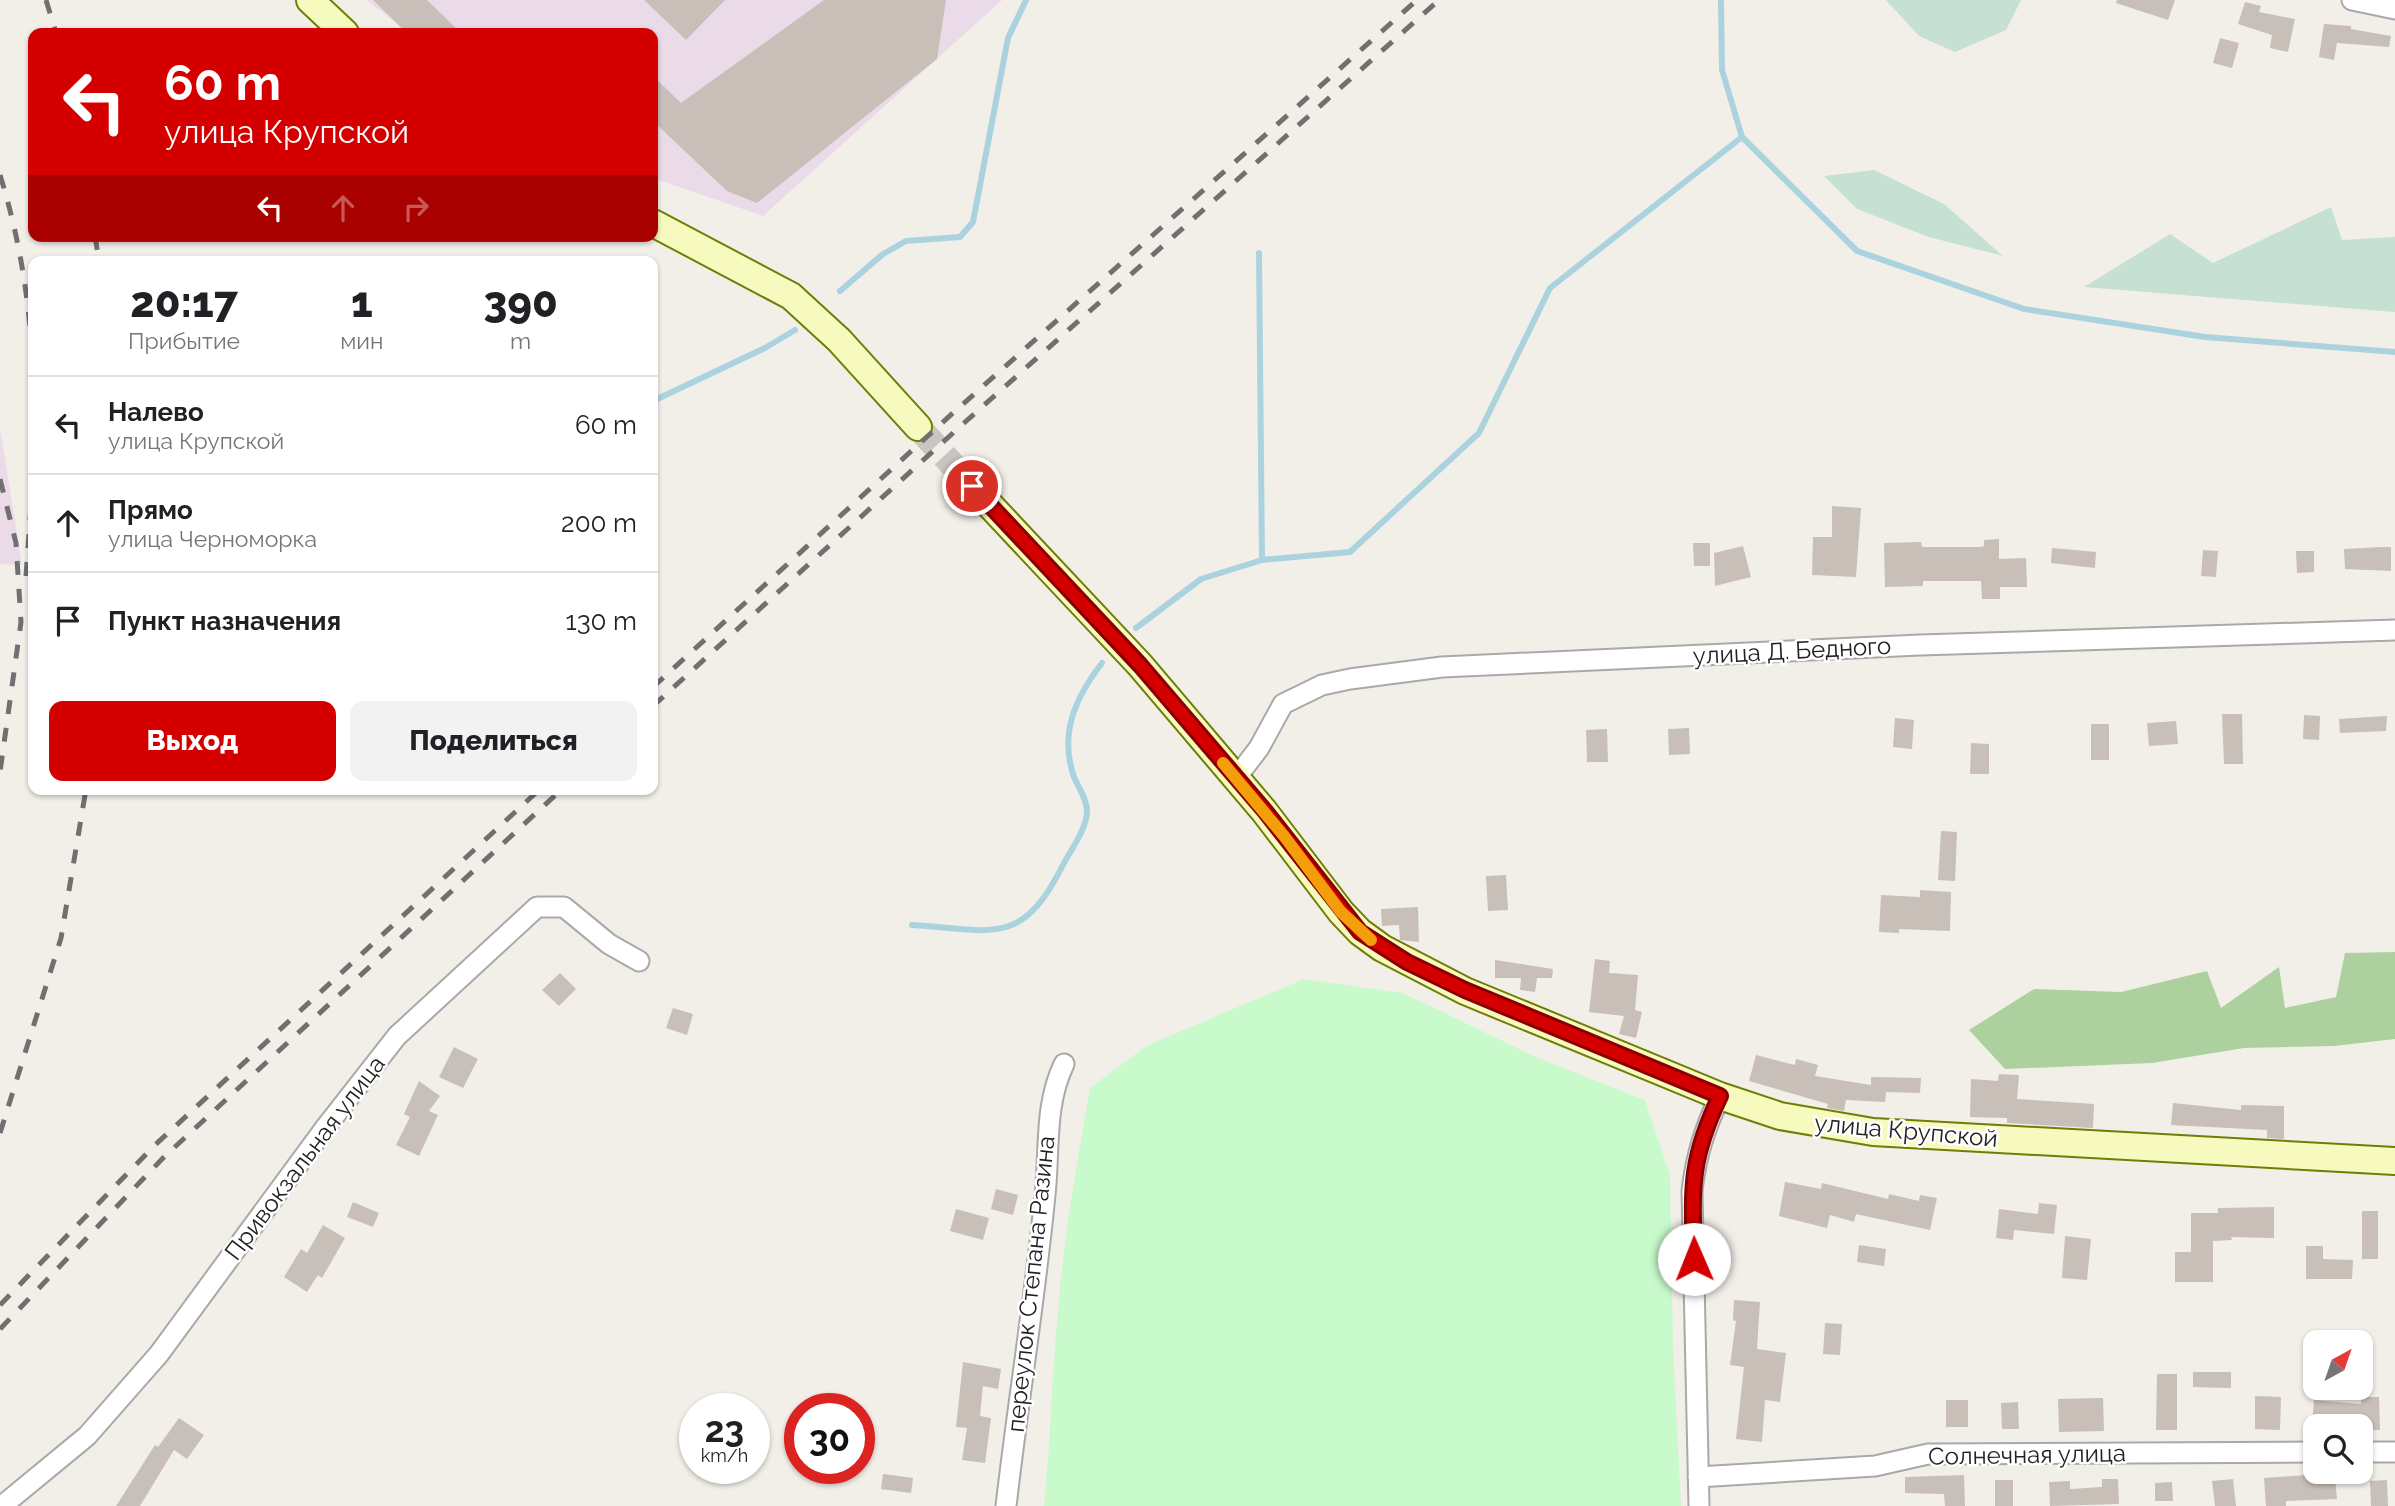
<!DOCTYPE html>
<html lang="ru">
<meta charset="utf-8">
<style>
:root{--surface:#fff;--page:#f2f2f2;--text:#202124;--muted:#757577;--line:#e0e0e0;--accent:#d40000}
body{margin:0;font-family:Raleway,sans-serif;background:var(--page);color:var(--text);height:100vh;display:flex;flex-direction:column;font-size:26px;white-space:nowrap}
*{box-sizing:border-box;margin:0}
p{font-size:23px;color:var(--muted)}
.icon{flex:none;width:38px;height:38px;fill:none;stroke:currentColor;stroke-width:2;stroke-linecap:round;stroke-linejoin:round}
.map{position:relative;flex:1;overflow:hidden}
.drawer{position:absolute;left:28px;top:256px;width:630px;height:539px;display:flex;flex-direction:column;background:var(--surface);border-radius:14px;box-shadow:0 2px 5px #0004}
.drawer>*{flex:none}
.guide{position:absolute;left:28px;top:28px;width:630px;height:214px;border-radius:14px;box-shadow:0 2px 5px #0004;background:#d40000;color:#fff;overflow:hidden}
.needle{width:46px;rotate:40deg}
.controls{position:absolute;left:2303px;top:1330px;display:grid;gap:14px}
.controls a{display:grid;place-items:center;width:70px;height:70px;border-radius:14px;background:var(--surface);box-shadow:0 2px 5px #0004;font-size:35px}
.speed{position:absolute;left:679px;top:1393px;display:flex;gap:14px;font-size:35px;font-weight:700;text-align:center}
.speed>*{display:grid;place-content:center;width:91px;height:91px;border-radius:50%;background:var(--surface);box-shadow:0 2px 5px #0004;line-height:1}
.speed small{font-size:18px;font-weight:400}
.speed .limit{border:10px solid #d22;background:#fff;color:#111}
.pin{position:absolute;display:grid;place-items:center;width:60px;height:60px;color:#fff;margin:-30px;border:4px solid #fff;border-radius:50%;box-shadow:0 2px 7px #0007}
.me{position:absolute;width:77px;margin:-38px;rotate:359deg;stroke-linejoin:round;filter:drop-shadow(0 0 5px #0008)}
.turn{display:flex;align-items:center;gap:24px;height:147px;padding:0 21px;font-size:32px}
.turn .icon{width:91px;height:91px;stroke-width:2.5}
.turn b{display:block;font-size:49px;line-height:60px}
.lanes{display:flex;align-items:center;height:66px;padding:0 21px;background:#0003;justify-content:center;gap:35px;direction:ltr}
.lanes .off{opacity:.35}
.eta{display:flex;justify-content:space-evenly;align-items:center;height:119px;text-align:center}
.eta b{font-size:42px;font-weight:800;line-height:49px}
.button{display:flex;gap:14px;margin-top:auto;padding:14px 21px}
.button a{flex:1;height:80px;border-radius:14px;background:var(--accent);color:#fff;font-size:28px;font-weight:800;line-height:80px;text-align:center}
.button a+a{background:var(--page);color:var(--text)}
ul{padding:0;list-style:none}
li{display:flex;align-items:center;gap:21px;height:98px;padding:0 21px;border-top:2px solid var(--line)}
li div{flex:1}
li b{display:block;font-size:26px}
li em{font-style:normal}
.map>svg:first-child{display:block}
.industrial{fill:#ebdbe8}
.forest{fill:#add19e}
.wetland{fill:#c6e0d4}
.park{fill:#c8facc}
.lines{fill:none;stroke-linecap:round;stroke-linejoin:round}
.stream{stroke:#aad3df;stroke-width:6}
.building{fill:#c7bfb8}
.secondary-tunnel{stroke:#c8c6c1;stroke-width:26;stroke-dasharray:26 13;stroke-linecap:butt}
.street-casing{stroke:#a9a9a9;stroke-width:23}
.secondary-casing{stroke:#707d05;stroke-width:30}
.street{stroke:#fff;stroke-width:19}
.secondary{stroke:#f7fabf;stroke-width:26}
.rail{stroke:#707070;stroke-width:5;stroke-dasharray:14 14;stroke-linecap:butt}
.route-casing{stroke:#8a0000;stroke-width:18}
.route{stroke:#d40000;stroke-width:12}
.slow{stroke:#f59e0b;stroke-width:12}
.labels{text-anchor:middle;stroke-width:5;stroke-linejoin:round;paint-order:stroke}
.street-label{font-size:24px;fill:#222;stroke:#fff}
</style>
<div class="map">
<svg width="2395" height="1506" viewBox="0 0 2395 1506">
<rect width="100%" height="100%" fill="#f2efe9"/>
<path class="industrial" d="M367,0H1002L763,216L653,178V33H408Z
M0,428L22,565L0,564Z"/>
<path class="forest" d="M2395,952V1039L2334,1046L2244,1048L2152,1063L2005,1069L1969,1030L2034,989L2121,992L2207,971L2221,1008L2279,967L2285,1008L2336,997L2345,953Z"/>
<path class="wetland" d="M1886,0H2021L2006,30L1955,52L1919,36Z
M1874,170L1944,204L2003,256L1929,237L1857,209L1824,176Z
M2331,207L2342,240L2395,237V312L2084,287L2170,234L2213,263Z"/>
<path class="park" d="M1304,979L1403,993L1538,1058L1645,1100L1670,1175L1673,1344L1681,1506H1044C1051,1437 1052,1368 1059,1299C1065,1228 1078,1158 1090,1088L1148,1045Z"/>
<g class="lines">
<path class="stream" d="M1721,0L1722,70L1742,137L1857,251L2024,309L2205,337L2395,352
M1259,253L1262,560
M840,291L883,254L906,241L960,237L973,222L1008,38L1026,0
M653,401L765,348L795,330
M1136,628L1201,579L1262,560L1350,552L1479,433L1550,288L1742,137
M912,925C994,930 1021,948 1063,865C1071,849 1086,830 1087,812C1088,801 1078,787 1074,777C1059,734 1075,698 1102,663"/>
</g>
<path class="building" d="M373,0H427L461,33H407Z
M644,0H725L686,40Z
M824,0H946L937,59L757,203L727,191L653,121V76L681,103Z
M2117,0H2175L2168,20L2116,3Z
M2245,2L2261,6L2259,12L2295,19L2288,52L2270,48L2272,35L2238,24Z
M2324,24L2351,26V29L2391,36L2389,47L2337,43L2334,60L2319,57Z
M2220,38L2239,43L2232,68L2213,63Z
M1832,506L1861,508L1856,577L1812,575L1813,537H1832Z
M1999,539V559L2026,558L2027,587H2000V599H1982L1981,581H1923V586L1885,587L1884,543L1921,542L1922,547H1981L1984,546V540Z
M1693,543H1710V566H1694Z
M1743,546L1751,577L1715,586L1714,553Z
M2381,547H2391V571L2345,569L2344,549Z
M2052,548L2096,552L2095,568L2051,563Z
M2203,550L2218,551L2216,577L2201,576Z
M2296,551H2314V572L2297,573Z
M2222,714H2242L2243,764H2224Z
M2304,715L2320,716L2319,740L2303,739Z
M2387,716L2386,731L2340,733L2339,719Z
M1895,718L1914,720L1912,749L1893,747Z
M2176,721L2178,744L2149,746L2147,723Z
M2091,724H2109V760H2091Z
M1689,728L1690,754L1669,755L1668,729Z
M1607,729L1608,762H1587L1586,730Z
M1971,743L1989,744V774H1970Z
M1941,831L1957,832L1955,881L1938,880Z
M1506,875L1508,910L1488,911L1486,876Z
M1920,890L1951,892L1950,931L1899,929V933L1879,932L1881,895L1920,897Z
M1418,907L1419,942L1400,940L1399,925L1382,926L1381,909Z
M1595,959L1610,961L1609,973L1638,975L1635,1010L1642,1012L1636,1038L1619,1034L1624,1016L1589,1012Z
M1495,960L1553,969L1552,978H1537L1535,992L1520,990L1521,978H1495Z
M560,973L576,989L559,1006L542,990Z
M673,1008L693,1014L687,1035L666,1028Z
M454,1047L478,1059L463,1088L439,1077Z
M1756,1055L1795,1065L1796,1059L1818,1065L1815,1076L1871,1085V1077L1921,1078L1920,1093L1886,1092L1885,1102L1846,1100L1844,1111L1827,1108L1828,1104L1749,1081Z
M1999,1074L2019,1075L2017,1099L2094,1104L2093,1128L2007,1123V1118L1970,1117L1971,1079L1998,1081Z
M419,1081L440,1096L429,1111L438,1115L419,1156L396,1145L410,1117L404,1114Z
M2173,1103L2241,1110V1105L2284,1106V1139L2267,1138V1130L2171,1125Z
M1785,1182L1821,1189L1822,1183L1888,1199L1889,1194L1919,1201L1920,1195L1937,1198L1930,1230L1856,1214L1854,1222L1830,1215L1827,1228L1779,1216Z
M996,1189L1018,1195L1013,1215L991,1209Z
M353,1202L379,1213L373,1227L347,1217Z
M2039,1203L2057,1205L2054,1234L2014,1230L2013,1240L1996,1238L1999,1209L2038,1214Z
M2274,1207V1238L2231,1237L2232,1240L2213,1241V1282H2175V1252H2191V1213H2218V1208Z
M956,1209L989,1218L983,1240L950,1231Z
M2362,1211H2378V1259H2362Z
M323,1225L345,1238L322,1278L318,1275L307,1292L284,1277L301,1249L307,1253Z
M2065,1236L2091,1239L2087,1280L2062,1278Z
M1859,1245L1886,1249L1884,1266L1857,1262Z
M2306,1246H2323V1259L2353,1260L2352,1279H2306Z
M1734,1300L1760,1302L1757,1349L1786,1353L1780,1402L1765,1400L1762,1442L1736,1439L1744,1367L1730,1365L1736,1321L1733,1320Z
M1825,1323L1842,1324L1840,1355L1823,1354Z
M963,1362L1001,1369L998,1389L983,1386L980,1416L991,1418L985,1463L962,1460L967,1428L956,1427Z
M2193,1372H2231V1388L2193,1387Z
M2157,1374H2177V1430H2156Z
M2255,1396L2281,1397L2280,1430L2255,1429Z
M2361,1397H2379L2380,1430H2362V1426H2312L2314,1400L2361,1404Z
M2103,1398L2104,1431L2059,1432L2058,1399Z
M1946,1400H1968V1427H1946Z
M2018,1402L2019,1429H2002L2001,1403Z
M179,1418L204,1435L187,1459L174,1450L140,1506H116L155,1445L158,1447Z
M883,1474L913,1478L911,1493L881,1489Z
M1964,1475L1965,1506H1945L1944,1494L1905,1493V1477Z
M2306,1475V1479L2335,1477L2337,1499L2286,1501V1506H2266L2264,1478Z
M2102,1479H2118L2119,1504L2050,1506L2049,1482L2070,1481V1489L2102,1487Z
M2233,1479L2236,1506H2215L2212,1481Z
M1995,1480H2013V1506H1995Z
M2387,1480L2388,1506H2371L2370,1481Z
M2172,1482L2173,1501H2155V1483Z"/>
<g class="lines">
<path class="secondary-tunnel" d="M918,427L972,486"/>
<g class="street-casing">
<path id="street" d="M2352,0L2395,9
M1236,778L1259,748L1283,704L1322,685L1350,679L1442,667L1920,645L2395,630
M2361,1452H2395
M1698,1477L1875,1466L1928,1454L2315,1452
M2,1506L87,1436L159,1354L325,1128L397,1036L537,907H564L609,944L639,961
M1006,1506C1018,1402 1035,1299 1045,1195C1050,1150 1044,1106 1064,1064
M1699,1506L1692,1191C1696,1155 1705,1128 1720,1096"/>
</g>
<g class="secondary-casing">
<path id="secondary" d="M310,0L345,33
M653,223L791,296L839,340L918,427
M972,486L1140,665L1264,811L1341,912L1360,932L1382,948L1465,991L1720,1096L1780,1116L1873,1132L2395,1161"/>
</g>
<use href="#street" class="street"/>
<use href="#secondary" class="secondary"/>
<path class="rail" d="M46,0L56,33
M0,175C20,239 30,304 33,371
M95,236L99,261
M0,479L16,543L21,622L0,772
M26,576L33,477
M653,687L954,412L1417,0
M653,706L964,423L1439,0
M0,1133L61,938L86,789
M0,1305L154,1146L540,789
M0,1329L164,1157L562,789"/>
</g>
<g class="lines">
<g class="route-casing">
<path id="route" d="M972,486L1140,665L1265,811L1360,932L1407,962L1465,990L1720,1096C1689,1161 1692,1189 1694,1259"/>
</g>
<use href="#route" class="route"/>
<path class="slow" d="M1223,763L1284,836L1341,912L1371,940"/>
</g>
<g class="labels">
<g class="street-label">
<text transform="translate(1792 651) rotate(-3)" y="8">улица Д. Бедного</text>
<text transform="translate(1906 1131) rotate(5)" y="8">улица Крупской</text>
<text transform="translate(305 1158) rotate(-53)" y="8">Привокзальная улица</text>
<text transform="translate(1031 1284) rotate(-84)" y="8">переулок Степана Разина</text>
<text transform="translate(2027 1455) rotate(-1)" y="8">Солнечная улица</text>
</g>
</g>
</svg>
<div class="controls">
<a><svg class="needle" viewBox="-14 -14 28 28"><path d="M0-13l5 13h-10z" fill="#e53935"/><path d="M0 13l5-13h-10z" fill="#757577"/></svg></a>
<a><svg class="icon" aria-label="search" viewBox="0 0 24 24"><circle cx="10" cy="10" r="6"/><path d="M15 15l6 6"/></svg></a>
</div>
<div class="speed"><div>23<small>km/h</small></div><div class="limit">30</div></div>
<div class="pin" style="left:972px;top:486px;background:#d93025"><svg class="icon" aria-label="arrive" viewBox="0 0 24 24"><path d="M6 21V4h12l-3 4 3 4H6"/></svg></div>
<svg class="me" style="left:1694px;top:1259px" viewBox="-20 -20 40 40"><circle r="19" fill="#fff"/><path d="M0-13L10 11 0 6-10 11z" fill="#d40000"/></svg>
<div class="guide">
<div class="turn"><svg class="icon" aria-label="left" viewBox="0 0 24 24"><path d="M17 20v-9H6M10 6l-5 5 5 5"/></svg><div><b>60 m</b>улица Крупской</div></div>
<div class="lanes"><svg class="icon" aria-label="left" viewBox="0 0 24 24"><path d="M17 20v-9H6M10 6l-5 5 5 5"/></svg><svg class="icon off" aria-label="ahead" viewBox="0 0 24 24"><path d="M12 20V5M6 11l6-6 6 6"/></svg><svg class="icon off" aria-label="right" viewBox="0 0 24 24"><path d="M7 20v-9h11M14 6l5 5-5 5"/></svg></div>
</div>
<section class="drawer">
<div class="eta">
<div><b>20:17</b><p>Прибытие</p></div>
<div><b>1</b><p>мин</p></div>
<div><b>390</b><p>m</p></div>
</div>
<ul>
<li><svg class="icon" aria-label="left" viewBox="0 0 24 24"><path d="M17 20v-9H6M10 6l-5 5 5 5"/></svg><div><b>Налево</b><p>улица Крупской</p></div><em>60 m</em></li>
<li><svg class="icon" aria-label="ahead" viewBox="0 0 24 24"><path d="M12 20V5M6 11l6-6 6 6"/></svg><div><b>Прямо</b><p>улица Черноморка</p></div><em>200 m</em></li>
<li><svg class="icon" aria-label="arrive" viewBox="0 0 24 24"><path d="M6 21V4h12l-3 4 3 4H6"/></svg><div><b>Пункт назначения</b></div><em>130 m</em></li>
</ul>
<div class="button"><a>Выход</a><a>Поделиться</a></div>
</section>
</div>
